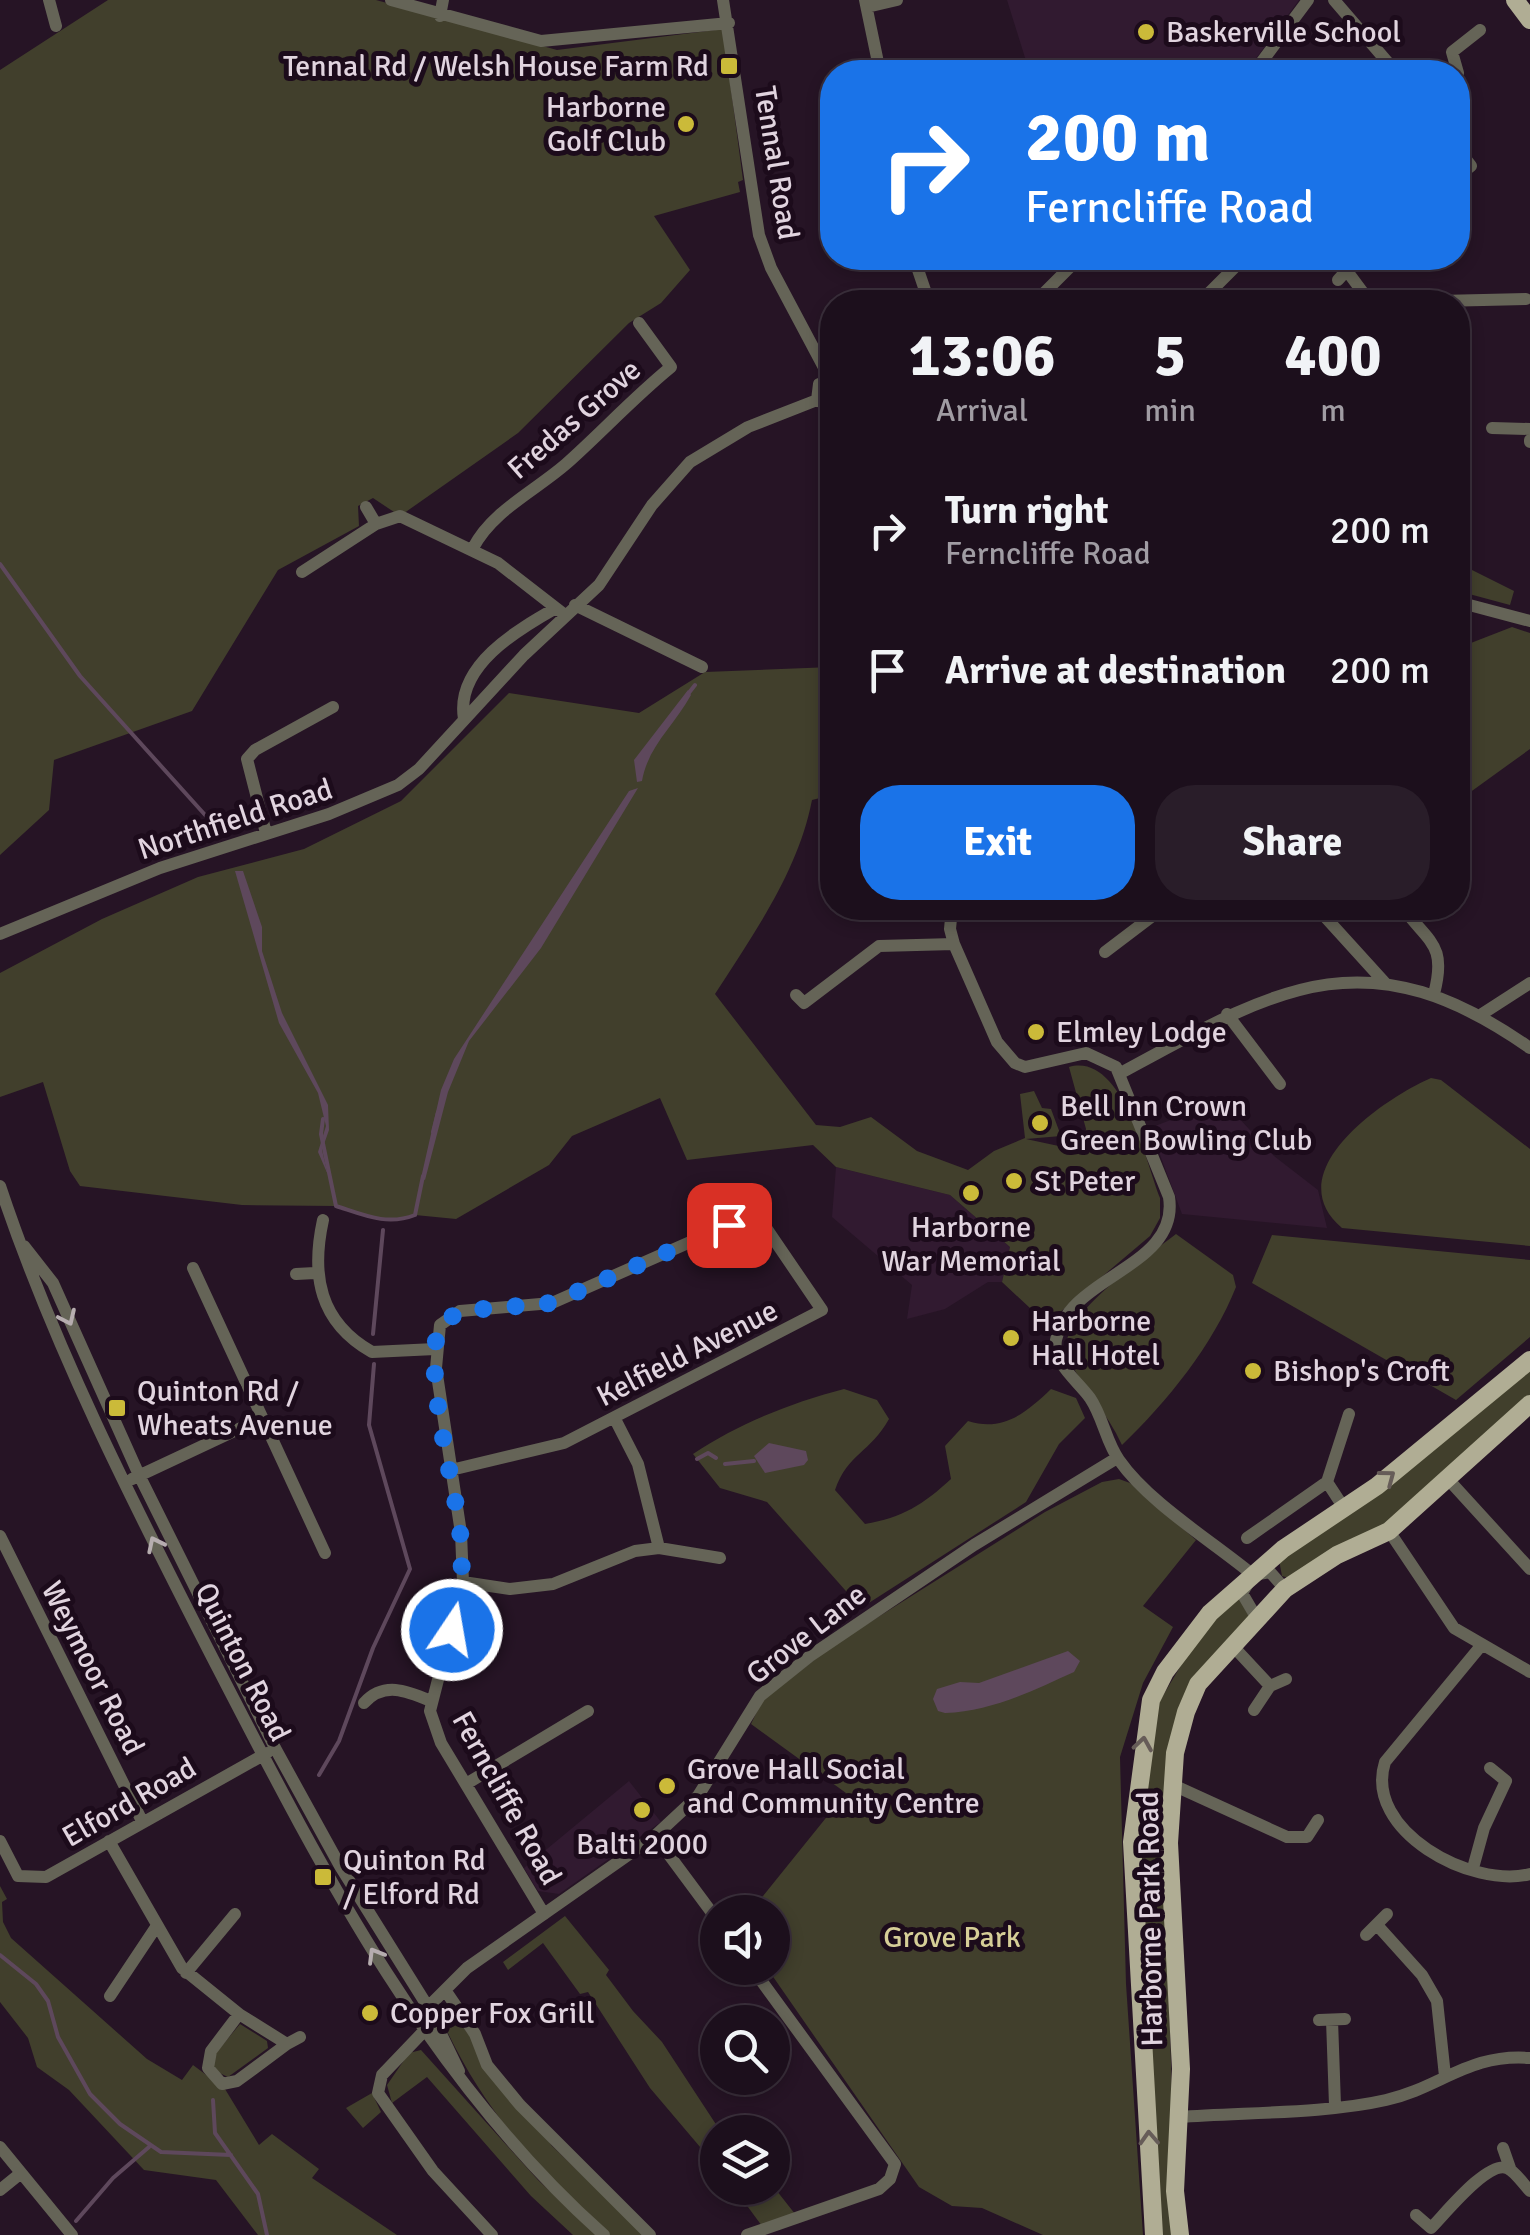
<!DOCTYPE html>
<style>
:root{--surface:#1c0f1c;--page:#291d29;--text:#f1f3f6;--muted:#a09ca3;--line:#3a2f3b;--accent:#1a73e8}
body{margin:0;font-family:Signika,sans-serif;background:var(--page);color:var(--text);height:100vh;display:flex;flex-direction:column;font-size:38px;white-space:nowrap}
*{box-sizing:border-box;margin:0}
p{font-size:32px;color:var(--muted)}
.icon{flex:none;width:55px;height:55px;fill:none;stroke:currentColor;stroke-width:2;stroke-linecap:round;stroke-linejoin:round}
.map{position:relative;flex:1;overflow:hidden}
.side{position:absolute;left:820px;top:290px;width:650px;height:630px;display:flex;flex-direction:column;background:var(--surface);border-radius:40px;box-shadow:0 5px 15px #0003,0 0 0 2px var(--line)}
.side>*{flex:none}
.hud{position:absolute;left:820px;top:60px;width:650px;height:210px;border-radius:40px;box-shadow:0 5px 15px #0003,0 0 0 2px var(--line);background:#1a73e8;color:#fff;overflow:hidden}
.fabs{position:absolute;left:700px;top:1895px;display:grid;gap:20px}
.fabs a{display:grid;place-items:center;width:90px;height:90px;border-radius:50%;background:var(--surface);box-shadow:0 5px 15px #0003,0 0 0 2px var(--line);font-size:50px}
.pin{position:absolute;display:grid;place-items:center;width:85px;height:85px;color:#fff;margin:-42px;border-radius:20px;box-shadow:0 5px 15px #0006}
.me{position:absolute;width:110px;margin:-55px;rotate:12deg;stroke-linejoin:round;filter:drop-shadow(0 0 8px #0008)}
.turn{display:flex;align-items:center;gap:35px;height:210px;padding:0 40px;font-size:45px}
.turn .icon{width:130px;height:130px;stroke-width:2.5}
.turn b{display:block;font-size:70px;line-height:85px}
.eta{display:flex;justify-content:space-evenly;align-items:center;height:170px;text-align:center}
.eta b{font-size:60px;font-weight:700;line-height:70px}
.primary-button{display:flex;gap:20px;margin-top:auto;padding:20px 40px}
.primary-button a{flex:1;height:115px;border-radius:40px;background:var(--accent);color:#fff;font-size:40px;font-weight:700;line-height:115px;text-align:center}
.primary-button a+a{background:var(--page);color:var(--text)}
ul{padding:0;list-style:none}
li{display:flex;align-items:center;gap:30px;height:140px;padding:0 40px}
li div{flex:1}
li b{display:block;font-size:38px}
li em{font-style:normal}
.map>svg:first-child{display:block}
.built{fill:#311a30}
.green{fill:#413f2c}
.water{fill:#5e485c}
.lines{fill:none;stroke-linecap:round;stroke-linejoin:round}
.stream{stroke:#5e485c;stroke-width:4}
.minor{stroke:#656457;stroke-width:12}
.major{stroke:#b0ad94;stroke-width:18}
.oneway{stroke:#b6adaf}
.oneway2{stroke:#665c58}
.route{stroke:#1a73e8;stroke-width:18;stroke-dasharray:0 32.4}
.poi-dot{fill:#cbba39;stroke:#1c0b1b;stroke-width:4}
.labels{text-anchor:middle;stroke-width:10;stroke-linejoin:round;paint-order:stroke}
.poi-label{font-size:30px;fill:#e1d4df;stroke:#1c0b1b;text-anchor:start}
.street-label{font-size:30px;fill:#e1d4df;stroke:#1c0b1b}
.park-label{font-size:30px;fill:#d6ce97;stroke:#1c0b1b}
</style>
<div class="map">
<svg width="1530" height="2235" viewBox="0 0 1530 2235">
<rect width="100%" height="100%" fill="#261425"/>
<path class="built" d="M1007,0H1299L1246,72H1034L1027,64Z
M1222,1100L1274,1156L1318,1190L1327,1228L1182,1214L1150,1128Z
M836,1167L950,1195L1010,1247L1002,1282H988L945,1309L907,1319L912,1285L832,1217Z
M629,1781L661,1822L559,1894L538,1891L524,1868Z"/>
<path class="green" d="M108,0H376L557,50L723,29L743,180L738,182L740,192L654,216L690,270L661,303L629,323L518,433L400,516L373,498L358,506L359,526L278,570L192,711L54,760L49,810L0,855V70Z
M1458,563L1514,591L1510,605L1458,591Z
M1512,627L1530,633V749L1458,801V648Z
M832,667V795L812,800C798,872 754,933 715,994L816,1125L840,1127L871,1117L917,1151L968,1170L994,1151L1025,1138L1020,1094L1034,1091L1042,1108L1051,1109L1061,1136L1026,1139L1082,1151L1086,1129L1069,1067C1122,1052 1145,1159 1160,1198V1218L1150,1236L1052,1319L1045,1322L1002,1282L1010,1247L950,1195L836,1167L813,1145L687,1160L660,1098L572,1136L549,1165L456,1219L415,1215L384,1221L336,1206L242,1205L80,1186L70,1171L43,1082L0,1097V973L102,919L198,877L304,849L401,801L509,693L639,713L705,672Z
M1431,1078L1441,1080L1530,1149V1246L1342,1228C1277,1173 1381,1100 1431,1078Z
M1176,1234L1233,1275L1236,1287C1213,1345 1167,1402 1122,1445C1107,1412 1083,1388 1068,1358C1050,1319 1149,1256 1176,1234Z
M1272,1235L1530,1260V1337L1456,1400L1252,1283Z
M1530,1371V1398L1390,1525L1292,1579L1282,1576L1279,1560Z
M844,1389L877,1400L889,1419C870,1453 848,1453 835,1490L865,1524C902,1518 924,1504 951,1479L945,1446L968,1421C1003,1432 1026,1413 1051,1389L1076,1398L1085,1418L1059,1444L1026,1502L861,1608L767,1502L720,1488L693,1454C739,1423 791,1403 844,1389Z
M1119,1479L1130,1483L1196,1540L1143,1606L1173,1627L1143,1683L1120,1757L1126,1984L1143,2235H1043L982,2208L952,2206L919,2187L767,1968H772V1912H750L846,1793L751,1724L762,1701L832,1646L1045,1512L1102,1482Z
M1238,1596L1249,1616L1195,1679L1165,1857L1176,2235H1160L1141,1834L1158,1704L1196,1640Z
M0,1886L7,1899L2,1902L3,1922L11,1938L147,2059L182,2080L193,2065L225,2089L259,2145L272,2134L319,2169L312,2178L397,2235H258L216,2180L144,2170L69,2090L37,2067L28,2038L0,2002Z
M565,1916L609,1970L606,1975L633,2011L662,2042L721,2132H718L717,2167L650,2088L588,1992L580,1994L543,1943L508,1970L503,1962Z
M448,2007L552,2146L645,2235H610C532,2160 484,2114 439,2014Z
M240,2024L267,2041L268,2048L228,2077L213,2070L215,2054Z
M421,2050L538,2180L596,2235H573L531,2196L427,2077L392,2103L387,2085L409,2053Z
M372,2093L381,2112L363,2128L346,2108Z
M773,2186L799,2219L765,2230L734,2188Z"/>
<path class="water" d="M688,690L691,695C674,726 648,746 642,781L637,782L634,760Z
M638,788L541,948L469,1041L448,1092L425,1180L421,1178L441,1090L454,1059L629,791Z
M235,871H243L262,927V951L282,1013L328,1105L329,1130L322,1150L328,1175L318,1152L326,1126L318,1093L279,1023Z
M769,1443L806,1451L808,1460L804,1465L765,1473L754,1456Z
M1068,1651L1080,1661L1074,1672C1032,1691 992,1711 945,1713L938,1711L933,1699L937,1689L960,1682L979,1683Z"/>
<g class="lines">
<path class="stream" d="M0,564L80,676L215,826
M688,694L695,685
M323,1119L321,1134L336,1206C364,1215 387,1226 415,1215L423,1176
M433,1132L438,1112
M373,1334L383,1230
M697,1459L708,1453L716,1458
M725,1464L754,1461
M319,1775L339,1741L373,1648L410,1569L369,1425L374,1364
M0,1955L36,1984L48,2001L58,2037L90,2094L120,2124L161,2152L231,2155
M213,2100L215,2133L258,2194L267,2235
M76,2221L113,2178L149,2147"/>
<path class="minor" d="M49,0L56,26
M391,0L541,41L729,23
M723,0L759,235L771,268L830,379
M865,0L880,72
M1334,0L1396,72
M867,7L897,0
M440,16L443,0
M1254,72L1308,0
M1458,73L1452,52L1480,30
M1458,149L1471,166L1458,176
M914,258L929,302
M1347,271L1370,302L1395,294L1440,301L1526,299
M1338,280L1355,261
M1201,301L1244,258
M1035,302L1079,258
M817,400L819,384L832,379
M817,400L832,408
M1492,428L1530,429
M1530,442V440
M366,507L376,524
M473,548C492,511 535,491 566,464C602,432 633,398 671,367L639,323
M302,572L376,524L400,516L498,563L565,615
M1458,602L1530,621
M575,605L702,667
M464,719C455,666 517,630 556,608
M266,833L247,759L255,750L333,707
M952,908L950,929L954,944L997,1042L1015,1063L1025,1067L1086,1053L1116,1067L1169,1197C1180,1268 1068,1275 1056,1340C1052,1363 1078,1381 1090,1398C1103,1417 1106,1442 1119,1460C1149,1503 1212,1541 1253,1575
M1317,908L1386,984
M1403,908C1429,943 1447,944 1434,994
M0,934L160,868L329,814L398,785L419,769L524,655L599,585L652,505L690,462L748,427L817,400
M1105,952L1163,908
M796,995L804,1003L879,946L954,944
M1227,1014L1280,1084
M1482,1014L1530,983
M1121,1073C1278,987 1366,933 1530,1048
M0,1186C54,1348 133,1503 211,1655C319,1864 426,2077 604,2235
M323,1220C311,1275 319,1322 372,1352L435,1349
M24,1246L53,1283L139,1475L275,1748L340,1866L428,2007L459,2071
M193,1268L325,1553
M296,1274L315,1273
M615,1419L638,1464L659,1548
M451,1470L564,1443L822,1310L756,1213L552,1303L460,1311L440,1325L436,1368L461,1533L463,1582L430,1711L441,1743L544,1914
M1447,1478L1530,1569
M132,1479L262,1418
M1344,1508L1327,1482L1349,1414
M1389,1531L1454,1628L1530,1672
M0,1536L142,1821
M1247,1538L1327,1482
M463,1582L510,1589L553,1584L635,1551L659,1548L720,1558
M1256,1617L1242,1593L1253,1575L1270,1572L1285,1589
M1231,1644L1270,1686L1254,1710
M1480,1647L1385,1762C1363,1831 1472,1889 1530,1874
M1270,1686L1286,1679
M364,1703C384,1681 407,1691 431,1701
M466,1784L588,1711
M1173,1785L1287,1837H1307L1318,1820
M655,1836L718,1921
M0,1841L18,1876L46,1877L267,1753
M109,1841L182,1968L239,2014
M1473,1868L1484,1828L1506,1781L1490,1768
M1377,1925L1422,1975L1437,2001L1445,2076
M1366,1935L1387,1914
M186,1973L235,1914
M445,1990L475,2034L487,2065L520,2105L650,2235
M110,1996L156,1927
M428,2007L467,1968L655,1836L698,1796L760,1696L810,1656L974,1545L1117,1458
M1319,2020L1345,2019
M1332,2020L1335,2105
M423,2032L382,2075L378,2093L433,2171L492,2235
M287,2044L237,2081L222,2084L208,2068L211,2051L239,2014L287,2044L300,2037
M1179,2117C1243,2112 1325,2114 1386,2100C1440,2088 1469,2053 1530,2058
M0,2147L72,2235
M1503,2148L1510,2168
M0,2190L21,2173
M1416,2215L1431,2228C1445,2214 1487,2161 1507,2168C1515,2171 1524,2185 1530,2191
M747,2235L879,2189L890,2179L895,2164L752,1968"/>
<path class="major" d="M1515,0L1530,20
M1154,2235L1132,1842L1151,1700L1165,1672L1210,1613L1283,1549L1377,1486L1530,1360
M1180,2235L1175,2191L1181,2069L1169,1843L1175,1753L1186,1712L1198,1684L1285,1589L1337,1555L1389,1531L1530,1404"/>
</g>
<defs><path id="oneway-chevron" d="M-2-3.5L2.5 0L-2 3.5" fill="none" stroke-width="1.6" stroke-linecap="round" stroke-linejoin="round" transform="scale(2.5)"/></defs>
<g class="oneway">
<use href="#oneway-chevron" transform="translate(68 1318) rotate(65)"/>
<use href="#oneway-chevron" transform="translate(155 1544) rotate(-116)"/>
<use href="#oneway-chevron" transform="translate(375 1955) rotate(-121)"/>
</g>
<g class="oneway2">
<use href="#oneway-chevron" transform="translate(1388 1477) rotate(-37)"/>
<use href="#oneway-chevron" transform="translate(1143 1744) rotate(-81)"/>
<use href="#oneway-chevron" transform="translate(1149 2138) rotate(-93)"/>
</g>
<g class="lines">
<path class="route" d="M452,1630C461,1597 464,1566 460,1531C454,1479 422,1371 440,1325L460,1311L552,1303L729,1225"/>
</g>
<g class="poi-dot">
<circle cx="1146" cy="32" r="10"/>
<rect x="719" y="56" width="20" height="20" rx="5"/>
<circle cx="686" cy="124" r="10"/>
<circle cx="1036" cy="1032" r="10"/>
<circle cx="1040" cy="1123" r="10"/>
<circle cx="1014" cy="1181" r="10"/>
<circle cx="971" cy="1193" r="10"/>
<circle cx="1011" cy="1338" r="10"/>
<circle cx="1253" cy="1371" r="10"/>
<rect x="107" y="1398" width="20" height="20" rx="5"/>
<circle cx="667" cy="1786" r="10"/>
<circle cx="642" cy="1810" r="10"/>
<rect x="313" y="1867" width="20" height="20" rx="5"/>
<circle cx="370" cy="2013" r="10"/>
</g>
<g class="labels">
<g class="poi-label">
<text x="1166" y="42">Baskerville School</text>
<text x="709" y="76" text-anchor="end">Tennal Rd / Welsh House Farm Rd</text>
<text x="666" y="117" text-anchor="end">Harborne<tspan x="666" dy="34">Golf Club</tspan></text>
<text x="1056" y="1042">Elmley Lodge</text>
<text x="1060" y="1116">Bell Inn Crown<tspan x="1060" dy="34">Green Bowling Club</tspan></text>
<text x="1034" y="1191">St Peter</text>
<text x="971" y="1237" text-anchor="middle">Harborne<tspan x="971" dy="34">War Memorial</tspan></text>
<text x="1031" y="1331">Harborne<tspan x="1031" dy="34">Hall Hotel</tspan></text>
<text x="1273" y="1381">Bishop's Croft</text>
<text x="137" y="1401">Quinton Rd /<tspan x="137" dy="34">Wheats Avenue</tspan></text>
<text x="687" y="1779">Grove Hall Social<tspan x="687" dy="34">and Community Centre</tspan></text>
<text x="642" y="1854" text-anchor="middle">Balti 2000</text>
<text x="343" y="1870">Quinton Rd<tspan x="343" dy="34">/ Elford Rd</tspan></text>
<text x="390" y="2023">Copper Fox Grill</text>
</g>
<g class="street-label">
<text transform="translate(777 163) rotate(81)" y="10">Tennal Road</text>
<text transform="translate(574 419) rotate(-41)" y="10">Fredas Grove</text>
<text transform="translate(235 819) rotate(-18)" y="10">Northfield Road</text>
<text transform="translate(687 1353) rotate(-27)" y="10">Kelfield Avenue</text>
<text transform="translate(806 1634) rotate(-38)" y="10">Grove Lane</text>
<text transform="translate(243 1662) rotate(63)" y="10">Quinton Road</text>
<text transform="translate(93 1668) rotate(63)" y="10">Weymoor Road</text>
<text transform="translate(507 1798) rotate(61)" y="10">Ferncliffe Road</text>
<text transform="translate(129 1802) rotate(-30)" y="10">Elford Road</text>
<text transform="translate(1150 1919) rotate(-91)" y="10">Harborne Park Road</text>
</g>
<g class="park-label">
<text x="952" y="1947">Grove Park</text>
</g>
</g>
</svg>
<div class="fabs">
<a><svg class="icon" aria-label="sound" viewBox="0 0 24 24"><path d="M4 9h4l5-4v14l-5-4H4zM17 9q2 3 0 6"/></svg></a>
<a><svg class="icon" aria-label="search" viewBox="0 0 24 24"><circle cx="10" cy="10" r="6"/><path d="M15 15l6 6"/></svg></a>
<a><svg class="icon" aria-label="layers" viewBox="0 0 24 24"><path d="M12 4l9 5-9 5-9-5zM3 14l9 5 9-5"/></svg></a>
</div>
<div class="pin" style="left:729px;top:1225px;background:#d93025"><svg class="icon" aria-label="arrive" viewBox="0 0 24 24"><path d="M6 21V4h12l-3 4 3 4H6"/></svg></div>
<svg class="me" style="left:452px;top:1630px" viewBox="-20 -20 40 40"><circle r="17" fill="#1a73e8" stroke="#fff" stroke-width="3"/><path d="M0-11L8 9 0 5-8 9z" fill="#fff"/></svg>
<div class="hud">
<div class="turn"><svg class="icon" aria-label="right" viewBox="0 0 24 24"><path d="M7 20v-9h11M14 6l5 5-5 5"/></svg><div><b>200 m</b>Ferncliffe Road</div></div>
</div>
<section class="side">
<div class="eta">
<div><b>13:06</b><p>Arrival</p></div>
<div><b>5</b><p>min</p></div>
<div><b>400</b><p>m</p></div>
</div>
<ul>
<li><svg class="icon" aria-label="right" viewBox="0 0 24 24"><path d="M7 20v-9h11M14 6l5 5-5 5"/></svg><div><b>Turn right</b><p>Ferncliffe Road</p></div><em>200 m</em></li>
<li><svg class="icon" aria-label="arrive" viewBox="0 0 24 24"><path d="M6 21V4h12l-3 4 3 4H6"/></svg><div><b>Arrive at destination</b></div><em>200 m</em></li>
</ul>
<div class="primary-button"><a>Exit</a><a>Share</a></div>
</section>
</div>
